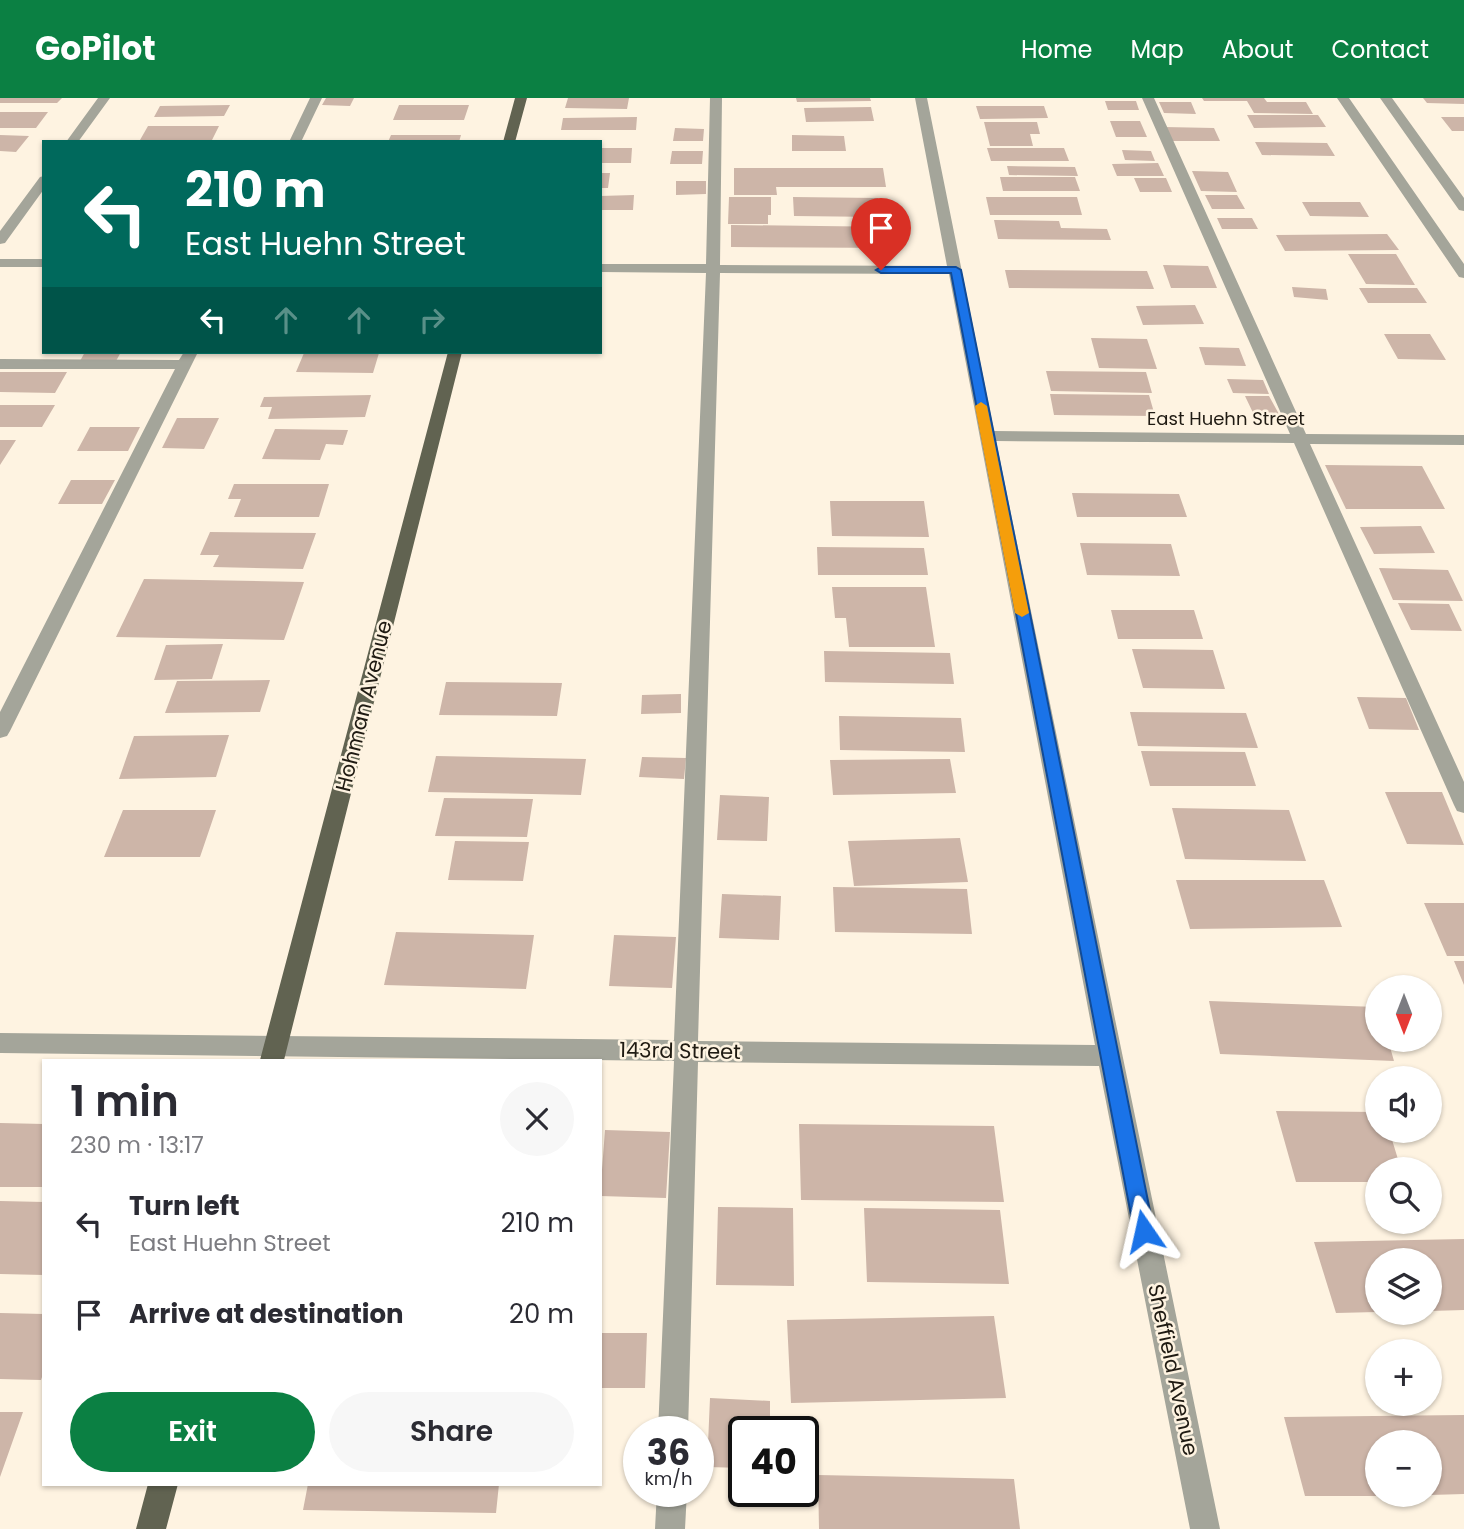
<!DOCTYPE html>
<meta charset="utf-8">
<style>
:root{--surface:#fff;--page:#f7f7f7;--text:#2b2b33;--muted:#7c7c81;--accent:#0b8043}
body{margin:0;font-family:Poppins,sans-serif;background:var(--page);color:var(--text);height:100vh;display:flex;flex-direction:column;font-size:26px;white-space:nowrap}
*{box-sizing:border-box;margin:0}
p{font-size:23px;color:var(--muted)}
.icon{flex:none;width:38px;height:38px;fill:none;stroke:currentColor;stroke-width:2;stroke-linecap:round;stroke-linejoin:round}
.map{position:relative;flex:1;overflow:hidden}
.details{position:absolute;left:42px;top:961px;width:560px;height:427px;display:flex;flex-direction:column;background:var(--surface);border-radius:0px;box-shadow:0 2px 5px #0004}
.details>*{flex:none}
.hud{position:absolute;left:42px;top:42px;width:560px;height:214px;border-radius:0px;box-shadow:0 2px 5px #0004;background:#00695c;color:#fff;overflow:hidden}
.needle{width:46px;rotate:180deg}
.controls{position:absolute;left:1365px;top:877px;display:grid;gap:14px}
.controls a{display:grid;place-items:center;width:77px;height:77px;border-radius:50%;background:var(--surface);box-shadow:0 2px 5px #0004;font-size:35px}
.speed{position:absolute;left:623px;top:1318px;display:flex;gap:14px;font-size:35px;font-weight:700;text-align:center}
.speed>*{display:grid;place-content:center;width:91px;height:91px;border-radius:50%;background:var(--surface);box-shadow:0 2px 5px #0004;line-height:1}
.speed small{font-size:18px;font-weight:400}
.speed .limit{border:4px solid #111;border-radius:10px;background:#fff;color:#111}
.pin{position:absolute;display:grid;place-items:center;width:60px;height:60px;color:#fff;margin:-72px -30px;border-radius:50% 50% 50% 0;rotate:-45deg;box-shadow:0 0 7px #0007}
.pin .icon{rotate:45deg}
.me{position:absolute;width:77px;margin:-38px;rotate:349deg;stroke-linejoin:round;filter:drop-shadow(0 0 5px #0008)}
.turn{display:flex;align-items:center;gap:24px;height:147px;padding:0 28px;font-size:32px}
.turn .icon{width:91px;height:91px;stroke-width:2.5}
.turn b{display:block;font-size:49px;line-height:60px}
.lanes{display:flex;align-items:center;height:66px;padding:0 28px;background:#0003;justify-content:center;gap:35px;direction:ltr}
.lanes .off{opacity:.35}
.round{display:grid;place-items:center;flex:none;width:74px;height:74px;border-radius:37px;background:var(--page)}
.summary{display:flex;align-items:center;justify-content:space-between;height:119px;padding:0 28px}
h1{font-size:42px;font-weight:600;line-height:52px}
.primary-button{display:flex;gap:14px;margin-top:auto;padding:14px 28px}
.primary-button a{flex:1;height:80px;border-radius:42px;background:var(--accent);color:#fff;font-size:28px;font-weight:600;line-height:80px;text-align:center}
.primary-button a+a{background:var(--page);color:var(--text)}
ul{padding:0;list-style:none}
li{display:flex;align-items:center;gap:21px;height:91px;padding:0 28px}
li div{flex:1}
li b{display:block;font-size:26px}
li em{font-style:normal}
header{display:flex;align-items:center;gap:42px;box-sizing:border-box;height:98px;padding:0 35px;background:var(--accent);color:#fff}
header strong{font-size:33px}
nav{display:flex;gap:38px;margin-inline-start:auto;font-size:24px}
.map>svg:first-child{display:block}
.building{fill:#cdb5a8}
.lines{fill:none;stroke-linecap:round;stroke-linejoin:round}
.minor{fill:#a4a59a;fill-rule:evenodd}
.major{fill:#616351;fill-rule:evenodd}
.route{fill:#1a73e8;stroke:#114b97;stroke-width:2}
.slow{fill:#f59e0b}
.labels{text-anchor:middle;stroke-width:5;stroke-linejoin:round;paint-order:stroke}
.far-street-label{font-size:18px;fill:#1f1a12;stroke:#fef3e1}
.street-label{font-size:21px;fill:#1f1a12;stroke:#fef3e1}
</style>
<header>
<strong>GoPilot</strong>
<nav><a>Home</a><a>Map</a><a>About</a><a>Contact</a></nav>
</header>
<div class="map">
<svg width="1464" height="1431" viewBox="0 0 1464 1431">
<rect width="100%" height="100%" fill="#fef3e1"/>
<path class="building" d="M0,0H62L57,5H0Z
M326,0H354L350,8L322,7Z
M568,0H629L627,11L565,10Z
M796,0H870L871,3L797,4Z
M1202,0H1264L1267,4H1306L1313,16L1254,15L1247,3H1204Z
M1423,0H1464V6L1427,5Z
M1105,3H1136L1139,12H1108Z
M1159,4H1191L1196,16L1164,15Z
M230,7L224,18L154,19L160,8Z
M399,7H469L464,22H393Z
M976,8H1044L1048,20L980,21Z
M871,9L874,23L806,24L804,10Z
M0,14H48L36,30H0Z
M1247,17H1318L1326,29L1254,30Z
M637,19L636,32H561L563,20Z
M1441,19H1464V33H1452Z
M1110,23H1140L1147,39H1116Z
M984,24H1037L1040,36H1030L1033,48H990Z
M148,28H219L212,42H140Z
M1164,29L1214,30L1220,43H1170Z
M675,30L704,31L703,43H673Z
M0,37L29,38L16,54L0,53Z
M391,37H461L459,44H388Z
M792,37L844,38L846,53H792Z
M1255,44L1327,45L1335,58L1262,57Z
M600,50H632L631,65H600Z
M987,50H1064L1069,63H991Z
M1122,52L1151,53L1155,63L1125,62Z
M672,53H703L702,66H670Z
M1158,65L1164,78H1117L1112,66Z
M1007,68L1075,69L1078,78L1009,77Z
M734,70H883L886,89H776L777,97H734Z
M1192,73L1228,74L1237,94L1201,93Z
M600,75H610L608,90H600Z
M1000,79H1075L1080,93H1003Z
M1134,80H1166L1172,94H1140Z
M676,83H706V96L676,97Z
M634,97L633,112H600V98Z
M1205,97H1237L1245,111H1212Z
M729,99H771V117H768V126H728Z
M793,99L878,100L880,119L794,118Z
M986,99H1077L1082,117H990Z
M1302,104H1360L1369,119L1310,118Z
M1217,120H1252L1258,131H1222Z
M994,122L1059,123L1061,130L1107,131L1111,142L998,141Z
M731,127L897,129L900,150L731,149Z
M1387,136L1399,152L1285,153L1276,137Z
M1348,156H1396L1415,187L1366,186Z
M1163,167L1208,168L1217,190H1171Z
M1005,172L1147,173L1154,191L1009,190Z
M1292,189L1326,191L1328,202L1294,199Z
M1359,190H1417L1427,205H1368Z
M1195,207L1204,226L1143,227L1136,208Z
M1384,236H1430L1446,262L1398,261Z
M1091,240L1147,241L1157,271L1099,270Z
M1199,249L1239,250L1246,268L1205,267Z
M85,254H121L116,263H80Z
M304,255H379L373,275L296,274Z
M1046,273L1146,274L1152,295L1051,293Z
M0,274H67L55,295L0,294Z
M1227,281L1263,282L1269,296L1233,295Z
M1050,296L1149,297L1155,318L1054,317Z
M371,297L365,319L268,321L272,309H260L264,299Z
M1245,298H1269L1280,318L1255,319Z
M0,307H55L42,329H0Z
M177,320H219L204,351L162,350Z
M90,329H140L128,353H77Z
M275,331L348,332L343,347L326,346L320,362L262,361Z
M0,342H16L0,367Z
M1325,367L1422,368L1445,411H1346Z
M71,382H115L102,406H58Z
M234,386H329L319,419H234L241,401H228Z
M1072,395L1179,396L1187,419H1077Z
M830,403H924L929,439L832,438Z
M1421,428L1435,455L1374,456L1360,429Z
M210,434L316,435L303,471L213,469L219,457H200Z
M1080,445L1171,446L1180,478L1087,477Z
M817,449L924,450L928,477H818Z
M1379,470L1448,472L1463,503L1393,502Z
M144,481L304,484L284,542L116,539Z
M832,489H926L935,549H849L846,520H835Z
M1398,505L1449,506L1462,533L1411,532Z
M1111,512H1194L1203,541H1118Z
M223,546L212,581L154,582L166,547Z
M1132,551L1213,552L1225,591L1143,590Z
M824,553L950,555L954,586L825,584Z
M270,582L260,614L165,615L177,583Z
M446,584L562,585L557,618L439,617Z
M681,596V615L641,616L642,597Z
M1357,599L1406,600L1419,632L1369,631Z
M1130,614L1246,615L1258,650L1138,648Z
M839,618L961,620L965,654L840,652Z
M229,637L216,679L119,681L134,638Z
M1141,653L1245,654L1256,688H1150Z
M436,658L586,661L581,697L428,694Z
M642,659L686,660L684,681L639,679Z
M950,661L956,695L833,697L830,662Z
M1385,694H1442L1464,747L1407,746Z
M720,697L769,699L767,743L717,742Z
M444,700L533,701L527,739L435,738Z
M1172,710L1289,712L1306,763L1185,761Z
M123,712H216L200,759H104Z
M960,740L968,784L854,788L848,743Z
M455,743L529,744L523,783L448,782Z
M1176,782H1324L1342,829L1190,831Z
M833,789L967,791L972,836L835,834Z
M722,796L781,798L779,842L719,840Z
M1424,805H1464V858H1447Z
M396,834L534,837L526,891L384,887Z
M614,837L676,839L672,890L609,888Z
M1454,863H1464V887Z
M1209,903L1377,909V942H1388L1394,963L1220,956Z
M1276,1013L1377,1014V1032H1389L1401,1071H1377V1084H1296Z
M0,1025L44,1026V1089H0Z
M799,1026L994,1028L1004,1104L801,1102Z
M605,1032L670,1034L666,1100L600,1098Z
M0,1103L44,1104V1177L0,1176Z
M718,1109L793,1110L794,1188L716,1187Z
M864,1110L1000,1112L1009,1186L867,1184Z
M1464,1141V1212L1430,1213V1162H1377V1214L1336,1215L1314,1144Z
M0,1215L44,1216V1273L41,1282L0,1281Z
M994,1218L1006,1300L791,1305L787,1222Z
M600,1235H647L645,1290H600Z
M710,1300L770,1303V1334H744V1370L707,1369Z
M0,1314H23L0,1379Z
M1464,1317V1396L1430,1397V1344H1377V1398H1305L1284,1319Z
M818,1377L1014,1381L1020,1431H819Z
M308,1386H499L496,1415L303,1412Z"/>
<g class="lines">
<path class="minor" d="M98,0H110L78,44H66Z
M310,0H322L301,44H289Z
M710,0H722L720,167L947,168L915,0H927L994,333L1290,336L1142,0H1154L1306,336L1464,337V347L1310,346L1464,684V715L1457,713L1454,707L1294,345L996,343L1220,1431H1190L1099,968L698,964L688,1334H658L674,963L0,955V935L674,942L706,175L600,174V166H706ZM720,175L949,176L1095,947L698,943Z
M1337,0H1349L1464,166V180L1459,179Z
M1380,0H1392L1464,100V113L1459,112Z
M44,78V91L5,145L0,146V133L40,79Z
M0,161H44V169H0Z
M184,254H198L10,633L7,638L0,640V614L175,271H0V261L179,262Z
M657,1393H687L685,1431H655Z"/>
<path class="major" d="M515,0H527L515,44H503Z
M448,254H462L284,962H260Z
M148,1386H178L166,1431H136Z"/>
</g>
<path class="route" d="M956,169L961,172L1154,1133L1151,1140L1144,1142L1137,1140L1134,1133L951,175H881L876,172L881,169Z"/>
<path class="slow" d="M981,304L987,308L1029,515L1022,519L1015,515L975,308Z"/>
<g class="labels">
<g class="far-street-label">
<text x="1226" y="327">East Huehn Street</text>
</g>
<g class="street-label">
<text transform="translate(364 608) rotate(-76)" y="7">Hohman Avenue</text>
<text transform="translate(680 953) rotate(1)" y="7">143rd Street</text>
<text transform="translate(1173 1272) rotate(78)" y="7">Sheffield Avenue</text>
</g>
</g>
</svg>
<div class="controls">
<a><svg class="needle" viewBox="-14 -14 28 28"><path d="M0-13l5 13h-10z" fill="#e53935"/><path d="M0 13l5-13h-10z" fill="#7c7c81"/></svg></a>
<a><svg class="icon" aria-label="sound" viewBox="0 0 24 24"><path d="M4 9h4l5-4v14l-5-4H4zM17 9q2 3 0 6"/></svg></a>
<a><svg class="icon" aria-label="search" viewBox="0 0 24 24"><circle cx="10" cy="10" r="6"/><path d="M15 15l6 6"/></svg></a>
<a><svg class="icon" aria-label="layers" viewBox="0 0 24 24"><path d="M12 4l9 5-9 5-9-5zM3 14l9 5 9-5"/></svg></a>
<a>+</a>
<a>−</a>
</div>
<div class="speed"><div>36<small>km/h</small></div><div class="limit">40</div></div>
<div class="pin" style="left:881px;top:172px;background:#d93025"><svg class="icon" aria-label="arrive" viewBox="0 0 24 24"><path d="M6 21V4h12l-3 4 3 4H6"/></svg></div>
<svg class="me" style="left:1144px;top:1133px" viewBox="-20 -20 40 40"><path d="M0-17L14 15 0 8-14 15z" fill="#1a73e8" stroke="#fff" stroke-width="4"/></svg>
<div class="hud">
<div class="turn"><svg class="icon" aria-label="left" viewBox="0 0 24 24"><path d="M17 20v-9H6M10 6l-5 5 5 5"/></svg><div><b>210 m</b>East Huehn Street</div></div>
<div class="lanes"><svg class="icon" aria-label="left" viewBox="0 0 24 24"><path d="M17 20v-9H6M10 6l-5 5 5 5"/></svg><svg class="icon off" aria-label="ahead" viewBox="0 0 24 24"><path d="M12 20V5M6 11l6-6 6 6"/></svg><svg class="icon off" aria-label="ahead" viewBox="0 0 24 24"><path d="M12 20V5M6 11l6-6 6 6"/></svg><svg class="icon off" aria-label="right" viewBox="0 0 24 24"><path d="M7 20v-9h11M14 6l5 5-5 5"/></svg></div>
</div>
<section class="details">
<div class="summary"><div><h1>1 min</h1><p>230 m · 13:17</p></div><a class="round"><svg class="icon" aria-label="close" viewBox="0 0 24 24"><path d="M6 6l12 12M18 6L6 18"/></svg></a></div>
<ul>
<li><svg class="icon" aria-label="left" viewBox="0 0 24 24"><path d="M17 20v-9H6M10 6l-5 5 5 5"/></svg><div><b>Turn left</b><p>East Huehn Street</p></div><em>210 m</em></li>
<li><svg class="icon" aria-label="arrive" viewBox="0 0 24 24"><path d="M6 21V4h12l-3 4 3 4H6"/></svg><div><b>Arrive at destination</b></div><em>20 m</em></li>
</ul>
<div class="primary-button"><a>Exit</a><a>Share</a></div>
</section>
</div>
